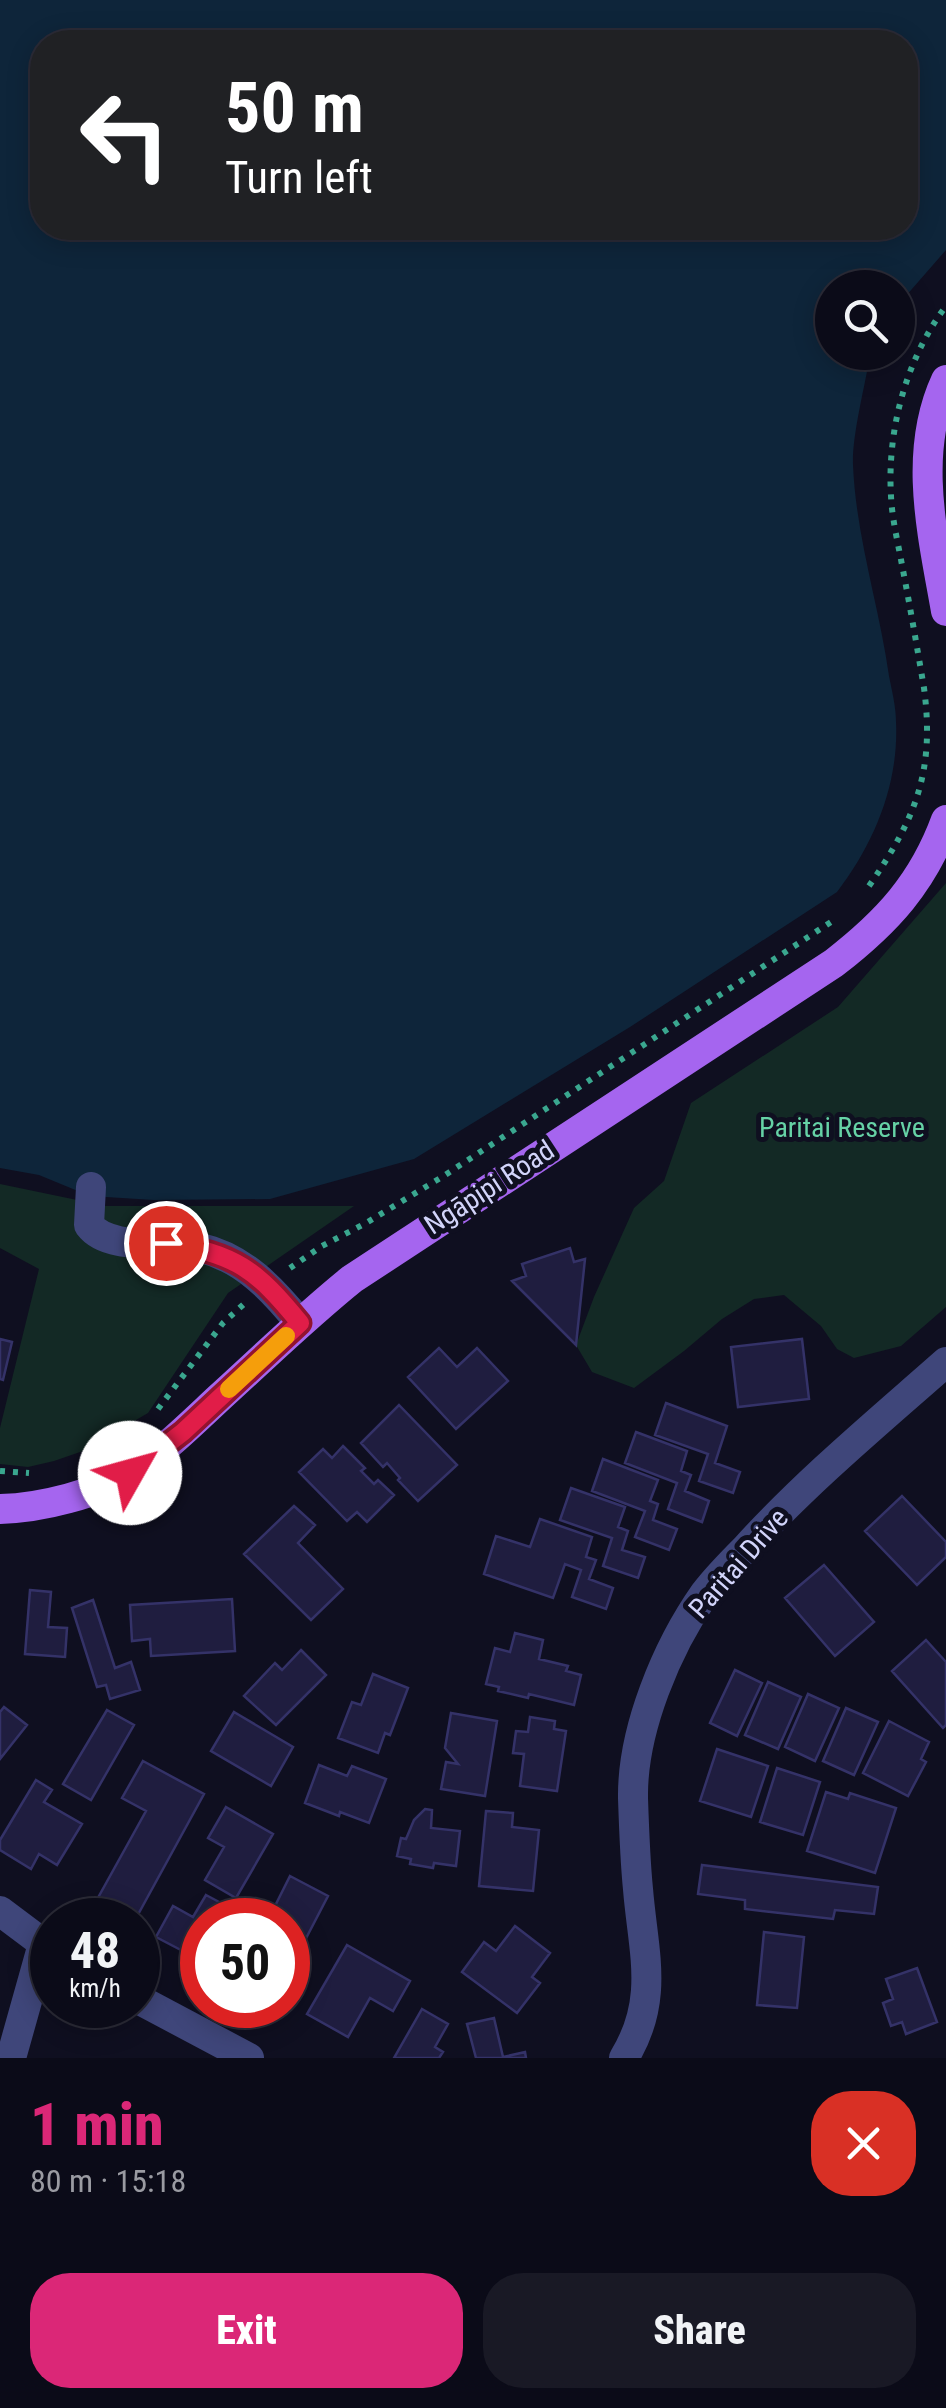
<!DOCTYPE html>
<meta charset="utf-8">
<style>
:root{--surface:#0b0b18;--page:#191925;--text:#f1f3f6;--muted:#9a9ba2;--line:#2b2b37;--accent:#db2777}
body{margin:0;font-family:"Roboto Condensed",sans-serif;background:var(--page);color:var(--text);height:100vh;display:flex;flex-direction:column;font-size:38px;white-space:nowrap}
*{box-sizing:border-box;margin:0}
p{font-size:32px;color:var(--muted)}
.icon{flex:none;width:55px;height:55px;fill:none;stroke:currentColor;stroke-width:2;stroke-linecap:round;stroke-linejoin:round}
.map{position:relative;height:2058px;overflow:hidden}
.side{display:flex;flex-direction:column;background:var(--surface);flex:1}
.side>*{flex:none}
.banner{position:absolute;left:30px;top:30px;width:888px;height:210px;border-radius:40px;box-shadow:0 5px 25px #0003,0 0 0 2px var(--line);background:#202124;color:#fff;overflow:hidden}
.controls{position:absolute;left:815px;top:270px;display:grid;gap:20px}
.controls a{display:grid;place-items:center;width:100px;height:100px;border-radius:50%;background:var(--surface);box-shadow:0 5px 25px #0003,0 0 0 2px var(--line);font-size:50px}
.speed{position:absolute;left:30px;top:1898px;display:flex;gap:20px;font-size:50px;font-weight:700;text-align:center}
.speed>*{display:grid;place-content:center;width:130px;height:130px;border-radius:50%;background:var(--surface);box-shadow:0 5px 25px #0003,0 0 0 2px var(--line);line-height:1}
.speed small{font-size:25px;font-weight:400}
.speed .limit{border:15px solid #d22;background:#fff;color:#111}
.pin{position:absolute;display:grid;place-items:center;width:85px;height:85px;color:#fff;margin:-42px;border:5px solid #fff;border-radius:50%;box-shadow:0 2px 10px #0007}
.me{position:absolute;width:110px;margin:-55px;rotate:52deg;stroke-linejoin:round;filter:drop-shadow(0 0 8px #0008)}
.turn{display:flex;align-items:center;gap:35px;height:210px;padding:0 30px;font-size:45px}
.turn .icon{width:130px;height:130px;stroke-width:2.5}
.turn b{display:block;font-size:70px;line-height:85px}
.round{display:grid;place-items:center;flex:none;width:105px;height:105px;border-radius:40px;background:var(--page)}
.overview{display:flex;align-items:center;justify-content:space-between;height:170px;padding:0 30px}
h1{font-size:60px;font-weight:800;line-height:75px;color:var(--accent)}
.primary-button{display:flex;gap:20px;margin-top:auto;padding:20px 30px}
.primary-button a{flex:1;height:115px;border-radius:40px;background:var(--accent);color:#fff;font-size:40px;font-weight:800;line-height:115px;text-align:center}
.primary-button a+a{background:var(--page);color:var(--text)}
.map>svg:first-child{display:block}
.green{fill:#132925}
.water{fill:#0e253a;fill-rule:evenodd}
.building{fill:#1f1d3f;stroke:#343268;stroke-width:2.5}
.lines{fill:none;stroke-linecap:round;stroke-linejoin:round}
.path{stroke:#3aa78f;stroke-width:6;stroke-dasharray:5 8;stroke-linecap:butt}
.minor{stroke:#3f467a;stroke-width:30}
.major{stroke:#a565ef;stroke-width:30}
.route-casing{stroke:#92132f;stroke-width:25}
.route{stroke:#e11d48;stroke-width:18}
.slow{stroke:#f59e0b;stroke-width:18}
.labels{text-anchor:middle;stroke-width:10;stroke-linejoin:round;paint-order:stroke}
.park-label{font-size:28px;fill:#66d2a6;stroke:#0f0f20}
.street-label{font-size:28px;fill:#d2d4fa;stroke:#0f0f20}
</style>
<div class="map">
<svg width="946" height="2058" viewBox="0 0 946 2058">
<rect width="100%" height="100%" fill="#0f0f20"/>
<path class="green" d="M946,883V1307L901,1346L854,1358L837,1349L821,1326L784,1295L754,1299L722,1319L684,1351L634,1388L592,1372L576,1345L594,1297L634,1208L664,1181L691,1103L838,1007Z
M0,1184L106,1206H354L228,1293L148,1413L83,1451L54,1461L28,1467L0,1464V1428L39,1269L0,1248Z"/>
<path class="water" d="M0,0H946V250L898,305V288H832V352L873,353L868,366C863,394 852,438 853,465C856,537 879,605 889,676C892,691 896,707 896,722C899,784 874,844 837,892L630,1027L414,1159L270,1199L154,1200L90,1196L39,1175L0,1168ZM42,42H905V228H42Z"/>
<path class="building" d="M570,1248L574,1262L585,1259L576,1345L512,1281L526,1276L522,1264Z
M0,1339L12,1342L3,1380L0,1379Z
M802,1339L809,1399L738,1407L731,1347Z
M439,1348L457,1367L477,1348L508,1381L456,1429L408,1377Z
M666,1403L727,1426L715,1463L740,1472L733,1493L699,1481L708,1454L655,1435Z
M399,1405L457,1465L418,1501L398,1480L400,1478L387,1463L383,1467L361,1443Z
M636,1432L687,1451L681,1471L691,1475L685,1491L709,1501L702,1522L668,1509L677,1483L625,1463Z
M343,1446L365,1468L361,1471L374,1484L378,1480L394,1495L367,1522L357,1512L347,1521L299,1472L323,1449L332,1458Z
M603,1459L658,1480L650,1501L658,1504L653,1520L677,1529L669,1550L635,1537L645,1511L592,1491Z
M571,1488L625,1507L618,1527L628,1531L622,1550L645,1557L638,1578L603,1566L612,1538L560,1520Z
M902,1496L946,1542V1557L917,1585L865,1531Z
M294,1506L315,1525L298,1543L343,1589L311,1620L244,1554Z
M540,1519L592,1537L586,1557L596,1560L589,1579L613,1588L606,1609L572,1597L581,1570L565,1564L553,1598L484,1574L496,1536L530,1547Z
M824,1565L874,1622L835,1656L785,1598Z
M30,1590L51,1592L48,1627L67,1628L65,1657L25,1654Z
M232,1599L235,1651L151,1656L150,1639L132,1641L130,1605Z
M93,1600L115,1668L131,1662L140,1690L110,1699L106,1685L97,1687L72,1608Z
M515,1633L543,1640L539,1659L568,1666L566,1671L581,1675L574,1705L529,1694L528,1698L498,1691L499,1687L486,1684L495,1648L510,1652Z
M926,1640L946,1662V1725L943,1728L892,1671Z
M301,1650L326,1675L276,1725L244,1696L275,1663L282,1670Z
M735,1670L762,1683L737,1736L710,1723Z
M373,1674L408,1688L390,1735L385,1733L378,1753L338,1738L352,1702L361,1705Z
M768,1682L801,1697L778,1749L745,1735Z
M808,1694L839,1708L815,1761L785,1747Z
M4,1707L27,1725L0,1759V1712Z
M846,1708L878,1722L854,1775L823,1761Z
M107,1710L134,1725L91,1800L63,1784Z
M234,1712L293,1747L271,1786L211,1751Z
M451,1713L497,1721L485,1796L441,1789L446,1762L458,1764L445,1748Z
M530,1717L555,1721L554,1729L566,1731L557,1791L520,1786L524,1754L513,1753L516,1731L528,1732Z
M889,1721L929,1742L921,1759L926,1762L908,1796L863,1773Z
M717,1749L768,1766L751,1817L700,1801Z
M143,1761L204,1794L135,1920H121L94,1905L146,1811L122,1798Z
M319,1765L347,1776L352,1766L386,1779L369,1823L340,1812L339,1816L305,1803Z
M777,1768L820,1782L803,1835L760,1822Z
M36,1780L52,1790L44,1802L82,1824L57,1865L39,1854L31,1869L0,1850V1840Z
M826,1792L848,1799L850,1793L896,1808L875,1873L807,1851Z
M226,1807L273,1834L236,1898L205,1880L224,1847L208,1838Z
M425,1809L432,1810L431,1828L460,1831L456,1866L434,1863L433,1868L410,1864L411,1859L397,1856L401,1838L406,1839L414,1820Z
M486,1811L513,1813L512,1827L539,1830L533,1891L479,1886Z
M702,1865L878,1887L874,1914L835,1910L833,1919L745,1909V1900L698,1894Z
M290,1876L328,1896L289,1971L288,1920H268Z
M206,1895L234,1910L229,1920H202V1961L156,1937L173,1906L193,1917Z
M515,1926L550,1953L532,1977L540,1983L517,2013L462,1972L484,1942L496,1951Z
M764,1932L804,1937L797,2008L757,2005Z
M347,1945L410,1981L393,2011L370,1998L348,2037L307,2014Z
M917,1968L937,2022L906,2034L902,2022L891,2026L883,2003L893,1999L886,1979Z
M422,2009L448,2024L435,2047L443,2052L439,2058H394Z
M494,2018L503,2057L525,2052L526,2058H476L467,2024Z"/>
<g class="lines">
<path class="path" d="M869,886C916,818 935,771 924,688C917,647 910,606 902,565C898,543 892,519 891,496C887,430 906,359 946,306
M290,1268L322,1246L366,1223L442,1177L831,922
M158,1409L223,1323L245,1303
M83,1458L138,1427
M0,1471L29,1473"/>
<path class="minor" d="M91,1187L89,1225C109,1252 169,1240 201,1248C244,1258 273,1290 300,1323
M0,1911L52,1950
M138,1999L249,2058
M11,2058L43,1944
M624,2058C660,1999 643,1952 638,1889C635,1859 634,1828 633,1798C632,1730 667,1647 705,1593C717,1577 732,1562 746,1548C807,1481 878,1422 946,1362"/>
<path class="major" d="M946,380C912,453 933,536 946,611
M0,1509C41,1508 97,1494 132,1472C164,1451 192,1423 220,1397C264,1357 306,1316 352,1279L834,963C887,922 923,883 946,820"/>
</g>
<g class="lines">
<g class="route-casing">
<path id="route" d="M130,1473L183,1432L300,1323C257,1270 235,1253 166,1243"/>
</g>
<use href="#route" class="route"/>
<path class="slow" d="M229,1389L286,1336"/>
</g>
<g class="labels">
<g class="park-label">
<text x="842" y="1137">Paritai Reserve</text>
</g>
<g class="street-label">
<text transform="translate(489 1187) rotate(-33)" y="10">Ngāpipi Road</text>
<text transform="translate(738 1563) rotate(-49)" y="10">Paritai Drive</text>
</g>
</g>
</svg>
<div class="controls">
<a><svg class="icon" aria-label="search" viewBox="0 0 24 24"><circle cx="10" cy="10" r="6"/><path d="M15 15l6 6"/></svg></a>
</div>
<div class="speed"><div>48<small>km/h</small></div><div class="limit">50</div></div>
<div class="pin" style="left:166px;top:1243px;background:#d93025"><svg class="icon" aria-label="arrive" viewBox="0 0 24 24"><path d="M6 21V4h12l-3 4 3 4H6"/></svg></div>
<svg class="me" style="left:130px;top:1473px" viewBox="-20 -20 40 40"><circle r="19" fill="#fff"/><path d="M0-13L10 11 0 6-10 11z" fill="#e11d48"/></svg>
<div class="banner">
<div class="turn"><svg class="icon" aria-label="left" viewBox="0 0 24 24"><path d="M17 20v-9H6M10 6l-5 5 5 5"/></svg><div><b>50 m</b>Turn left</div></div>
</div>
</div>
<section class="side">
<div class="overview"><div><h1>1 min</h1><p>80 m · 15:18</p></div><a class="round" style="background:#d93025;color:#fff"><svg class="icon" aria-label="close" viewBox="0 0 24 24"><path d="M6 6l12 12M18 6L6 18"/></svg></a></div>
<div class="primary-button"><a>Exit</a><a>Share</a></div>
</section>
